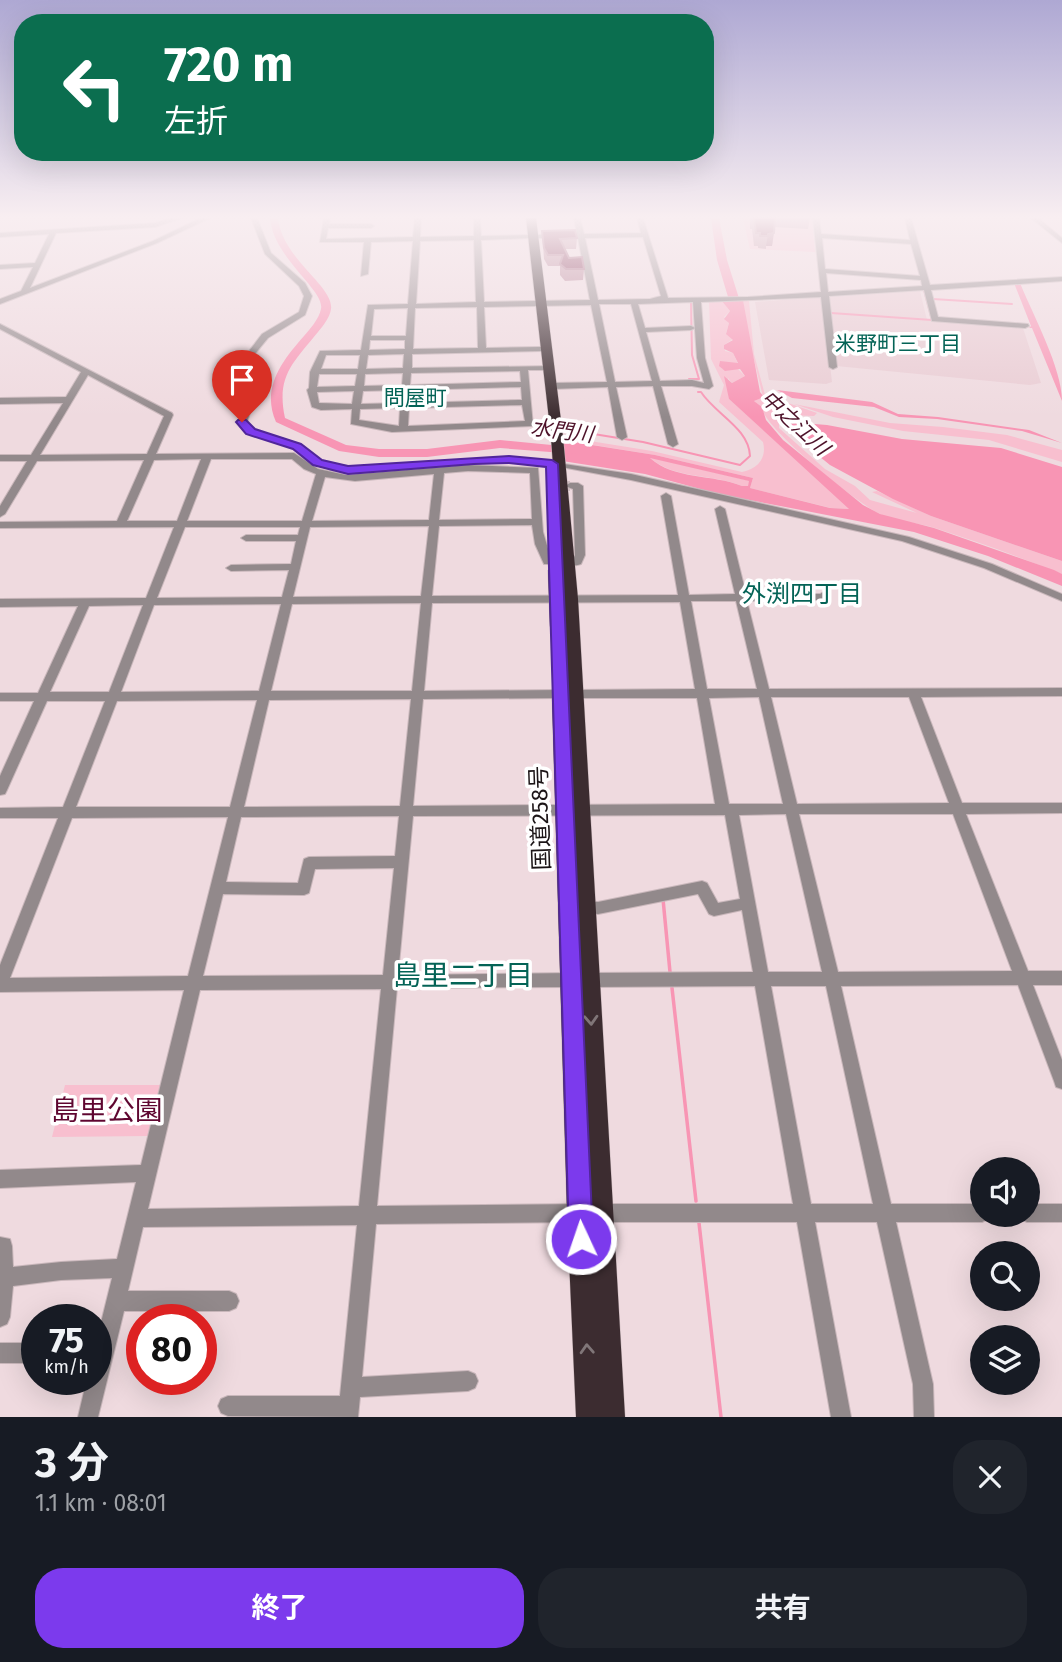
<!DOCTYPE html>
<html lang="ja">
<meta charset="utf-8">
<style>
:root{--surface:#171b24;--page:#20242c;--text:#f1f3f6;--muted:#9ea1a6;--accent:#7c3aed}
body{margin:0;font-family:"Fira Sans","Noto Sans JP",sans-serif;background:var(--page);color:var(--text);height:100vh;display:flex;flex-direction:column;font-size:26px;white-space:nowrap}
*{box-sizing:border-box;margin:0}
p{font-size:23px;color:var(--muted)}
.icon{flex:none;width:38px;height:38px;fill:none;stroke:currentColor;stroke-width:2;stroke-linecap:round;stroke-linejoin:round}
.map{position:relative;height:1417px;overflow:hidden}
.drawer{display:flex;flex-direction:column;background:var(--surface);flex:1}
.drawer>*{flex:none}
.guide{position:absolute;left:14px;top:14px;width:700px;height:147px;border-radius:28px;box-shadow:0 7px 28px #0002;background:#0b6e4f;color:#fff;overflow:hidden}
.controls{position:absolute;left:970px;top:1157px;display:grid;gap:14px}
.controls a{display:grid;place-items:center;width:70px;height:70px;border-radius:50%;background:var(--surface);box-shadow:0 7px 28px #0002;font-size:35px}
.speed{position:absolute;left:21px;top:1304px;display:flex;gap:14px;font-size:35px;font-weight:700;text-align:center}
.speed>*{display:grid;place-content:center;width:91px;height:91px;border-radius:50%;background:var(--surface);box-shadow:0 7px 28px #0002;line-height:1}
.speed small{font-size:18px;font-weight:400}
.speed .limit{border:10px solid #d22;background:#fff;color:#111}
.pin{position:absolute;display:grid;place-items:center;width:60px;height:60px;color:#fff;margin:-72px -30px;border-radius:50% 50% 50% 0;rotate:-45deg;box-shadow:0 0 7px #0007}
.pin .icon{rotate:45deg}
.me{position:absolute;width:77px;margin:-38px;rotate:357deg;stroke-linejoin:round;filter:drop-shadow(0 0 5px #0008)}
.turn{display:flex;align-items:center;gap:24px;height:147px;padding:0 35px;font-size:32px}
.turn .icon{width:91px;height:91px;stroke-width:2.5}
.turn b{display:block;font-size:49px;line-height:60px}
.round{display:grid;place-items:center;flex:none;width:74px;height:74px;border-radius:28px;background:var(--page)}
.head{display:flex;align-items:center;justify-content:space-between;height:119px;padding:0 35px}
h1{font-size:42px;font-weight:700;line-height:52px}
.action{display:flex;gap:14px;margin-top:auto;padding:14px 35px}
.action a{flex:1;height:80px;border-radius:28px;background:var(--accent);color:#fff;font-size:28px;font-weight:700;line-height:80px;text-align:center}
.action a+a{background:var(--page);color:var(--text)}
.map>svg:first-child{display:block}
.built{fill:#e9ccd3}
.green{fill:#f8bfcf}
.water{fill:#f895b4;fill-rule:evenodd}
.lines{fill:none;stroke-linecap:round;stroke-linejoin:round}
.stream-far1{stroke:#f895b4;stroke-width:2}
.stream{stroke:#f895b4;stroke-width:3.5}
.river{fill:#f895b4;fill-rule:evenodd}
.minor-tunnel{stroke:#cfbcc1;stroke-width:10;stroke-dasharray:10 4.5;stroke-linecap:butt}
.minor-casing{stroke:#c9b7bb;stroke-width:2}
.highway-casing{stroke:#c9b7bb;stroke-width:1}
.minor{fill:#92898b;fill-rule:evenodd}
.highway{fill:#3c2c30;fill-rule:evenodd}
.wall{fill:#b27c90}
.shaded-wall{fill:#9a5671}
.building{fill:#751e42;stroke:#9a5671;stroke-width:2}
.oneway{stroke:#807678}
.route{fill:#7c3aed;stroke:#51269a;stroke-width:2}
.labels{text-anchor:middle;stroke-width:7;stroke-linejoin:round;paint-order:stroke}
.far-neighbourhood-label{font-size:21px;fill:#046356;stroke:#fff}
.far-quarter-label{font-size:21px;fill:#046356;stroke:#fff}
.far-water-label{font-size:21px;font-style:italic;fill:#4e122a;stroke:#fff}
.street-label{font-size:23px;fill:#1c1517;stroke:#fff}
.neighbourhood-label{font-size:24px;fill:#046356;stroke:#fff}
.near-neighbourhood-label{font-size:28px;fill:#046356;stroke:#fff}
.near-park-label{font-size:28px;fill:#5f0630;stroke:#fff}
</style>
<div class="map">
<svg width="1062" height="1417" viewBox="0 0 1062 1417">
<rect width="100%" height="100%" fill="#efdadf"/>
<path class="built" d="M920,291L927,320L1023,328L1041,383L1030,385L836,366L830,297Z
M822,297L832,382L826,384L769,380L755,302Z"/>
<path class="green" d="M743,218H812L815,252L750,249Z
M709,301H722L730,311L724,317L729,323L726,333L733,339L724,345L725,351L733,353L738,364L721,362L722,369H738L745,376L732,383L728,378L729,399L850,509L831,508L750,488L753,478L655,455L563,440L565,437L652,451L742,472C758,469 767,458 763,442L719,402L724,385L711,359Z
M743,301H749L754,354L765,395L817,413L814,416L789,415L779,419V428L825,469L855,486L870,500L917,513L872,492L877,491L931,516L1062,561V574C1020,557 978,542 935,528C917,522 895,522 878,513C857,503 761,426 762,407L754,401L763,397L750,343Z
M794,404L890,423L943,427L1007,435L1062,450V462L989,440L903,431L833,417Z
M649,457L750,481L748,486H742C712,473 674,480 649,457Z
M65,1085H163L149,1136L52,1137Z"/>
<path class="water" d="M1014,283H1020C1033,315 1062,368 1062,401L1032,328H1029L1031,326Z
M721,300H743L760,392L764,397L754,401L762,407L766,420L783,440L863,505L880,514L934,528L1054,570L1062,574V586L988,556L914,532L719,494L645,474L556,460L554,439L655,455L753,478L750,488L830,508L849,509L729,399L724,376L732,383L745,376L740,369L725,371L719,366L720,361L738,363L733,353L724,349V345L733,340L726,334L729,323L724,319L730,311ZM650,458L749,481L748,486H742C713,474 674,480 650,458Z
M777,390L872,402L898,414L938,417L1029,430L1062,443L1022,431L937,419L899,417L874,407L792,398Z
M802,423L827,425L902,439L1001,448L1062,467V561L931,516L893,499L830,465L804,444L805,439L790,430L789,424Z"/>
<g class="lines">
<path class="stream-far1" d="M924,290L932,320
M933,299L1012,304
M831,313L932,320
M689,379H699L692,355L691,303
M575,431L643,442L740,465L750,456C749,428 715,414 701,392H698"/>
<path class="stream" d="M663,899L670,972
M672,988L696,1201
M699,1223L721,1417"/>
<path class="river" d="M270,218H278C282,259 334,286 331,309C330,317 323,326 318,332C293,363 276,376 285,418L346,445L379,449H427L500,440L572,447L576,448V454L500,448L427,457H379L339,451L276,422C261,388 282,361 304,336C310,329 319,319 321,309C325,290 273,258 270,218Z
M711,218H719L727,260L742,308L743,319L734,317L717,260Z"/>
<path class="minor-tunnel" d="M546,486H570"/>
<g class="minor-casing">
<path id="minor" d="M171,218H182L155,227L56,233L30,288L153,241L201,218H210L157,243L0,304V299L21,291L33,267L0,269V265L35,263L49,234L0,237V233L155,223Z
M251,218H257L271,253L305,283L312,296L305,315L268,338L254,355L258,388L247,422L254,430L300,444L321,460L333,464L363,468V472L332,470L315,464L294,448L248,434L238,422L250,388L246,355L262,334L299,312L304,296L299,286L265,254Z
M324,218H330L329,224H371L374,226L371,228H328L326,239L413,237L415,218H421L420,237L474,236V218H480L481,236L577,234L574,218H580L584,234L641,233L637,218H643L668,298L748,297L821,292L813,218H819L821,234L910,240L905,218H911L930,285L1062,277V281L931,290L938,317L1028,324L1029,326L1025,328L932,321L924,290L829,296L837,367L833,369L829,367L821,297L701,302L705,358L713,386L709,389L692,386H661L678,444L673,447L668,444L653,386L616,387L627,437L622,440L617,437L608,387L552,389L548,386L552,383L607,382L591,305L484,307L486,348L539,347H542V351L412,354V368L553,366V370H528L533,426L392,432L351,424L352,409L321,410L312,407L307,390L309,388L310,372L320,351L361,350L368,305L408,304L413,241L371,242L368,274L361,276L364,242H320ZM643,237L661,296L650,299L598,300L585,238ZM530,238H578L590,300L484,302L481,240ZM822,238L911,244L920,276L825,269ZM474,240L476,302L416,304L420,241ZM826,273L921,280L922,286L828,292ZM693,302L697,358L704,383L692,380L660,381L646,332L691,330L695,328L691,326L645,328L638,304ZM599,304H631L652,381L615,382ZM477,307L478,348L413,349L415,308ZM408,308L406,336H371L374,309ZM370,340H405V349L369,350ZM404,354L403,368L366,369L368,355ZM326,355H360L358,369H321ZM520,371L521,382L410,385L411,373ZM403,373L402,385L364,386L365,374ZM319,374H357L355,386L317,387ZM521,387L522,400H519L409,403L410,390ZM401,390V403L361,404L363,391ZM354,391L352,404L319,403L317,392ZM522,405L525,421L408,426L409,408ZM400,408L399,426L359,420L360,409Z
M1031,218H1038L1062,238V243Z
M0,324L172,413L173,415L156,454L294,453L318,469L346,475L468,465L538,468L543,532L551,559L560,560L561,562L560,564H544L535,544L532,525L439,526L432,596L678,595L661,496L666,493L671,496L689,595L735,594L715,509L720,506L725,509L746,594H820L825,591L830,594V599L826,600L747,601L769,689L1062,688V696L921,697L962,803H1062V813L966,814L1028,971H1062V985H1033L1062,1060V1089L1056,1087L1054,1081L1018,985L841,986L891,1204H982V1214H990L988,1219L982,1222H896L933,1384L934,1417H914L913,1384L877,1222H815L851,1417H831L797,1222H600L594,1219L591,1213L594,1207L600,1204H793L755,986L588,987L583,985L580,980L583,975L588,973L753,972L742,910L714,916L709,914L698,894L598,914L579,911L577,907L579,903L584,901L598,902L702,881L707,883L718,903L740,899L725,815L413,816L398,975L572,973L577,975L580,980L577,985L572,987L397,988L377,1206L581,1204L587,1207L590,1213L587,1219L581,1222L376,1224L362,1377L468,1371L475,1374L478,1381L475,1388L468,1391L360,1397L358,1417L228,1416L221,1413L218,1406L221,1399L228,1396H340L357,1225L143,1227L128,1291H229L236,1294L239,1301L236,1308L229,1311H124L98,1417H78L87,1379H96V1343L112,1278L61,1280L13,1286L10,1317L7,1324L0,1327V1237L10,1239L12,1246L13,1267L61,1262L117,1259L136,1182L0,1188V1170L141,1165L184,990L0,992V965L58,818H0V808L63,807L105,701H47L7,790L5,794L0,795V776L34,701H0V693H38L78,606L0,607V599L146,598L174,527L0,528V522L117,521L144,460L37,461L5,514L0,517V506L27,461H0V455H31L63,403L0,404V398L66,397L81,372L0,329ZM88,375L164,416L147,454L40,455ZM201,459L177,521H127L154,460ZM211,459H292L304,469L316,474L302,521H187ZM468,471L530,473L532,519L439,520L444,473ZM434,474L429,520L312,521L325,477L355,481ZM429,526L421,596L293,597L310,527ZM185,527H300L298,535H246L241,538L246,541H296L291,564L231,565L226,568L231,571L289,570L282,597L157,598ZM691,601H736L757,689H707ZM680,602L695,689L572,690L566,693L561,690L424,691L432,603ZM421,603L412,691H271L292,604ZM281,604L259,691L121,692L154,605ZM143,605L109,692H50L89,606ZM566,695L572,698H697L715,804L413,806L423,699L561,698ZM759,697L783,804H729L709,698ZM771,697H909L949,803L797,804ZM411,699L400,806L244,807L269,700ZM257,700L230,807H76L117,701ZM786,814L822,972H768L739,815ZM799,814H953L1012,971L838,972ZM399,816L395,856L309,857L304,859L298,883L226,882L241,817ZM228,817L188,976L10,978L72,818ZM394,868L383,975L203,976L223,894L304,895L309,893L315,869ZM771,986H826L873,1204H811ZM381,989L359,1206L148,1209L200,990Z
M524,458L631,474L909,537L992,564L1062,594V601L984,568L902,541L631,480L556,466L552,467L521,463L519,461Z
M570,483H578L583,486L585,555L581,564C575,566 565,567 562,562L563,560L573,559L575,555L573,489L565,486Z
M1027,1204H1062V1222H1027L1021,1219L1019,1214H1027Z
M0,1343H37V1363H0Z"/>
</g>
<g class="highway-casing">
<path id="highway" d="M526,218H536L563,437L578,599L625,1417H576L567,1213L552,696L555,692L566,691L563,630H552L550,626L548,570L551,567L560,566L551,437Z"/>
</g>
<use href="#minor" class="minor"/>
<use href="#highway" class="highway"/>
</g>
<path class="wall" d="M750,218H810L808,229L774,227L772,246H766V249L758,248V246H754L752,229H750Z
M542,231L577,238L576,249H565L569,258L584,269L583,280L565,281L560,275V266H548L544,259Z"/>
<path class="shaded-wall" d="M774,233L772,246H766L768,234Z"/>
<path class="building" d="M754,218H775L774,233L768,234V236H760V233H756Z
M575,230L577,238L560,239L569,258L582,257L584,269H566L560,264L563,255H548L544,248L542,231Z"/>
<defs><path id="oneway-chevron" d="M-2-3.5L2.5 0L-2 3.5" fill="none" stroke-width="1.6" stroke-linecap="round" stroke-linejoin="round" transform="scale(1.75)"/></defs>
<g class="oneway">
<use href="#oneway-chevron" transform="translate(591 1020) rotate(87)"/>
<use href="#oneway-chevron" transform="translate(587 1349) rotate(-93)"/>
</g>
<linearGradient id="sky" x2="0" y2="1"><stop stop-color="#aea8d3"/><stop offset="0.52" stop-color="#f8eef1"/><stop offset="1" stop-color="#f8eef1" stop-opacity="0"/></linearGradient>
<rect width="1062" height="417" fill="url(#sky)"/>
<path class="route" d="M238,420H246L255,429L301,444L322,460L348,466L509,456L552,460L558,464L593,1239L590,1247L581,1251L573,1247L569,1239L546,467L509,463L474,464L348,474L313,465L293,449L246,434L236,422Z"/>
<g class="labels">
<g class="far-neighbourhood-label">
<text x="898" y="351">米野町三丁目</text>
</g>
<g class="far-quarter-label">
<text x="415" y="405">問屋町</text>
</g>
<g class="far-water-label">
<text transform="translate(795 423) rotate(43)" y="7">中之江川</text>
<text transform="translate(562 431) rotate(7)" y="7">水門川</text>
</g>
<g class="street-label">
<text transform="translate(540 818) rotate(-92)" y="8">国道258号</text>
</g>
<g class="neighbourhood-label">
<text x="802" y="602">外渕四丁目</text>
</g>
<g class="near-neighbourhood-label">
<text x="463" y="985">島里二丁目</text>
</g>
<g class="near-park-label">
<text x="107" y="1120">島里公園</text>
</g>
</g>
</svg>
<div class="controls">
<a><svg class="icon" aria-label="sound" viewBox="0 0 24 24"><path d="M4 9h4l5-4v14l-5-4H4zM17 9q2 3 0 6"/></svg></a>
<a><svg class="icon" aria-label="search" viewBox="0 0 24 24"><circle cx="10" cy="10" r="6"/><path d="M15 15l6 6"/></svg></a>
<a><svg class="icon" aria-label="layers" viewBox="0 0 24 24"><path d="M12 4l9 5-9 5-9-5zM3 14l9 5 9-5"/></svg></a>
</div>
<div class="speed"><div>75<small>km/h</small></div><div class="limit">80</div></div>
<div class="pin" style="left:242px;top:422px;background:#d93025"><svg class="icon" aria-label="arrive" viewBox="0 0 24 24"><path d="M6 21V4h12l-3 4 3 4H6"/></svg></div>
<svg class="me" style="left:581px;top:1239px" viewBox="-20 -20 40 40"><circle r="17" fill="#7c3aed" stroke="#fff" stroke-width="3"/><path d="M0-11L8 9 0 5-8 9z" fill="#fff"/></svg>
<div class="guide">
<div class="turn"><svg class="icon" aria-label="left" viewBox="0 0 24 24"><path d="M17 20v-9H6M10 6l-5 5 5 5"/></svg><div><b>720 m</b>左折</div></div>
</div>
</div>
<section class="drawer">
<div class="head"><div><h1>3 分</h1><p>1.1 km · 08:01</p></div><a class="round"><svg class="icon" aria-label="close" viewBox="0 0 24 24"><path d="M6 6l12 12M18 6L6 18"/></svg></a></div>
<div class="action"><a>終了</a><a>共有</a></div>
</section>
